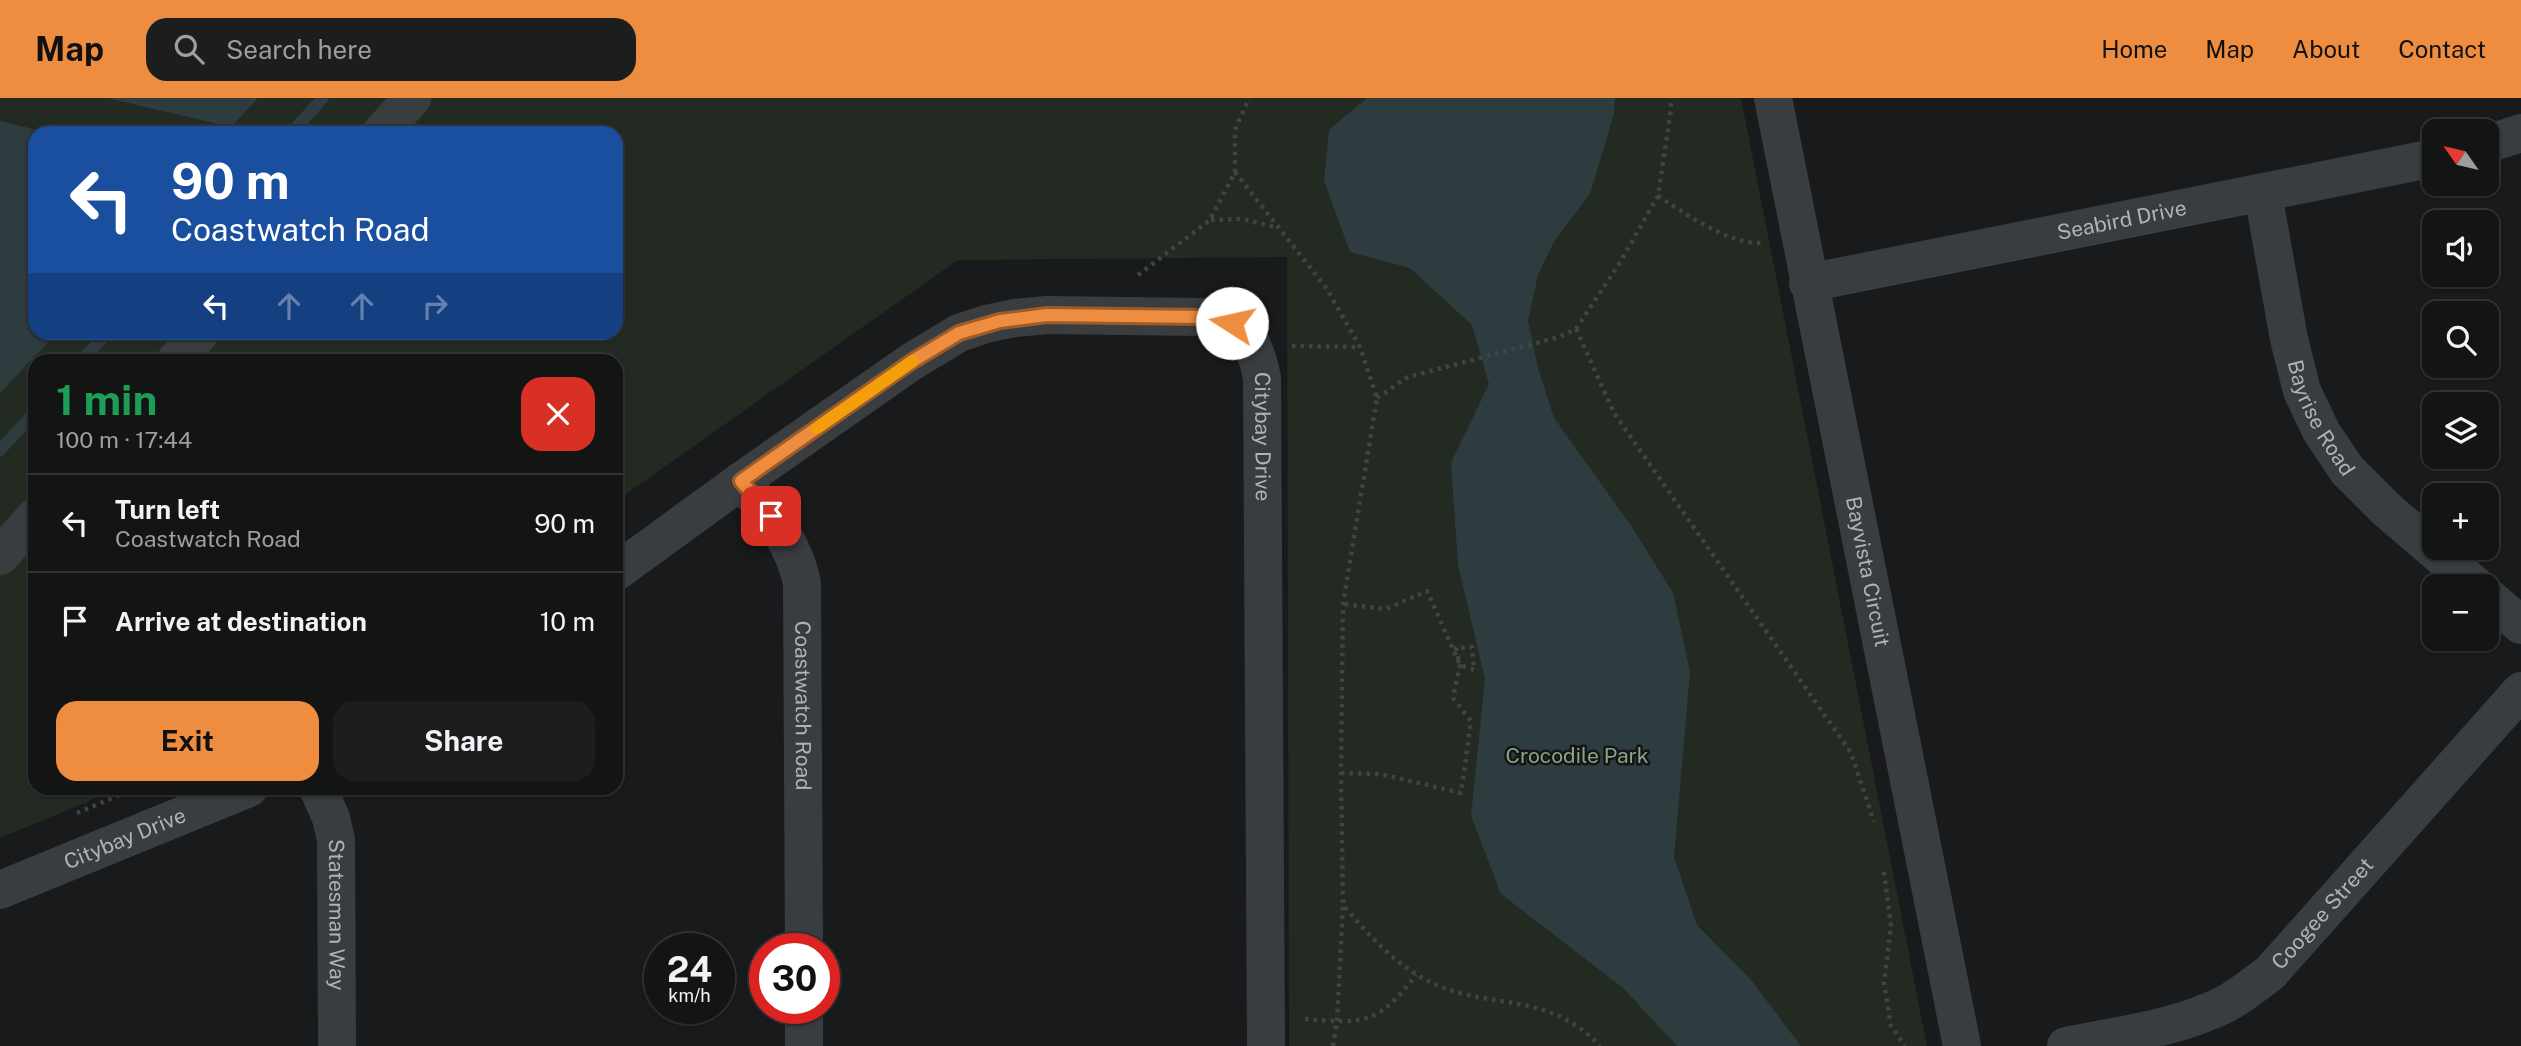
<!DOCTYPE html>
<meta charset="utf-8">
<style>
:root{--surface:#131414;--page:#1c1d1d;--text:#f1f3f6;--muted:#9d9ea0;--line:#323334;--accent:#ee8d3f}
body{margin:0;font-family:"Public Sans",sans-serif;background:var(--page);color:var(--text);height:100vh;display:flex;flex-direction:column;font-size:26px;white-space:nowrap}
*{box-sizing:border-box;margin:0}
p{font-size:23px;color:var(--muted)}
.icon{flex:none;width:38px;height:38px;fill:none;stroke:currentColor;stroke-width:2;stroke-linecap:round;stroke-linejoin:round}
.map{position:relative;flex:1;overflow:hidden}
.panel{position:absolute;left:28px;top:256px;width:595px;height:441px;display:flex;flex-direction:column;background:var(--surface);border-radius:21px;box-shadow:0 2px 5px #0004,0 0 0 2px var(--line)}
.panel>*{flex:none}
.banner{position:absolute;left:28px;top:28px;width:595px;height:214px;border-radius:21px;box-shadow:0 2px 5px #0004,0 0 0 2px var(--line);background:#1a4fa0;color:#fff;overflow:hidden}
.needle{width:46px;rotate:304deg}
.fabs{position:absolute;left:2422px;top:21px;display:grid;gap:14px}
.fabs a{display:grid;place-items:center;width:77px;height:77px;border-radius:14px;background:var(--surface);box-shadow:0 2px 5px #0004,0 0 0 2px var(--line);font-size:35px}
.speed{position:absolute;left:644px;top:835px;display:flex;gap:14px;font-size:35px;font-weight:700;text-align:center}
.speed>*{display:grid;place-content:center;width:91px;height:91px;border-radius:50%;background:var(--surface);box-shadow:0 2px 5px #0004,0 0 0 2px var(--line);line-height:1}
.speed small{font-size:18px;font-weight:400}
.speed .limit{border:10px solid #d22;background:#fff;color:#111}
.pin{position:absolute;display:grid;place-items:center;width:60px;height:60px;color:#fff;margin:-30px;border-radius:14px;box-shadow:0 4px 10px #0006}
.me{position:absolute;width:77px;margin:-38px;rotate:280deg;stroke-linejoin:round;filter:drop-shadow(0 0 5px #0008)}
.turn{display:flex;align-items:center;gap:24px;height:147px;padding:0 28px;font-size:32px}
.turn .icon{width:91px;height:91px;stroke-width:2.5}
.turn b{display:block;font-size:49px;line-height:60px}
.lanes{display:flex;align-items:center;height:66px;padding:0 28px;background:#0003;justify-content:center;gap:35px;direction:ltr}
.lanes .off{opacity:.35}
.round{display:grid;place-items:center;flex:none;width:74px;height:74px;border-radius:21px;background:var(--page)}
.overview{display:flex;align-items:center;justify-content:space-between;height:119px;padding:0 28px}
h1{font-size:42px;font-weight:700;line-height:52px;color:#1e9e55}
.action{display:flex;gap:14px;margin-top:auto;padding:14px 28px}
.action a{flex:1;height:80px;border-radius:21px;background:var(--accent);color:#111;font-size:28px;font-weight:700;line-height:80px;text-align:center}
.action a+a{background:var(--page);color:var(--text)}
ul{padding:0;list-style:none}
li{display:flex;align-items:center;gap:21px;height:98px;padding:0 28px;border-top:2px solid var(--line)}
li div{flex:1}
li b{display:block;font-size:26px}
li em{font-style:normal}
header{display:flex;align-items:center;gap:42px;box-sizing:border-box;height:98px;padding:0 35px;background:var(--accent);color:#111}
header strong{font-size:33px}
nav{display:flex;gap:38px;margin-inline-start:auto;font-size:24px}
.search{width:490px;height:63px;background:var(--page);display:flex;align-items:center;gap:18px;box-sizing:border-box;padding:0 24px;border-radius:21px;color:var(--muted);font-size:26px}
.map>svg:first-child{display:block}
.green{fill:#222a21;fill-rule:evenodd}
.water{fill:#2f3c3f}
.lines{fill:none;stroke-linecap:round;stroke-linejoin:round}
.stream{stroke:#2f3c3f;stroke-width:12}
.path{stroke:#404447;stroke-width:4.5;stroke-dasharray:3.5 5;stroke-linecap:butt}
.minor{stroke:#3a3d40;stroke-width:38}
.route-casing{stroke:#9b5c29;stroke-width:18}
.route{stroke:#ee8d3f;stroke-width:12}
.slow{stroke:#f59e0b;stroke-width:12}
.labels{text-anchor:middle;stroke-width:5;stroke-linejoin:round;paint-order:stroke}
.street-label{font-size:21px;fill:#acb4bb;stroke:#141516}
.park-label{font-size:21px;fill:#89a584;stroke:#141516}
</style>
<header>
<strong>Map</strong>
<div class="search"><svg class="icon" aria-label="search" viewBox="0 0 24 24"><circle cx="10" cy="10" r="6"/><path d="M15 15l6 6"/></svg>Search here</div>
<nav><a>Home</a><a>Map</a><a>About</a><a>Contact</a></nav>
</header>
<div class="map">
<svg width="2521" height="948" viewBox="0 0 2521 948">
<rect width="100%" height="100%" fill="#191a1b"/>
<path class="green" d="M0,0H1741L1927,948H1289L1287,159L958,162L616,403V262H35V690H121L0,740ZM35,35H616V234H35Z"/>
<path class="water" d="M107,0H258L231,29Z
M1367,0H1615L1614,16L1590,96L1555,142L1538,177L1528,223L1538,270L1554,320L1632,429L1673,495L1690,574L1674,759L1697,827L1751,882L1801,948H1677L1623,890L1501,796L1471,718L1485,581L1458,467L1451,365L1489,286L1472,227L1410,170L1350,154L1324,83L1329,32Z
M0,23L50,35H35V234L57,235L0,295Z"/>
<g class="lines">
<path class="stream" d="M291,35L323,0
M82,262L108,234
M0,352L35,314"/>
<path class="path" d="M1235,74L1327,191L1360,249L1377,300L1343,506L1341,675L1343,807
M1658,98C1688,117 1728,147 1765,145
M1211,122L1242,121L1275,129
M1138,177L1210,122L1235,74V32L1249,0
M1576,231L1614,315L1851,655L1874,724
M1292,248L1360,249
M1377,300L1408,279L1559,239L1576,231L1619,166L1658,98L1671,11V0
M1341,675L1380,676L1461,695L1471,623L1453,600L1460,567L1456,550L1472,549L1474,572L1460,567L1427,493L1386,511L1343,506
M77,715L136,690
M1884,774L1891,828L1884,885L1891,928L1905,948
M1305,921C1365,926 1378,926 1416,877
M1333,948L1337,923L1343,807C1370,838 1398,871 1437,887C1496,912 1549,894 1600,948"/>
<g class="minor">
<path id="s1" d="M1773,0L1962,948"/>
<path d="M381,35L412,0"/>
<path d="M2487,46L2521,35"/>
<path id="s2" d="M2263,96L2289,241L2302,293L2321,333L2347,372L2386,411L2476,488"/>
<path id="s3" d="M1808,185L2434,60"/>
<path d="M176,262L201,234"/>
<path id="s4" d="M741,383C769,416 793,442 802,485L804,850"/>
<path d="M0,458L35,419"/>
<path id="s5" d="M616,474L741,383L911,264L959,235L986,226L1014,220L1047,217L1202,219C1243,221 1255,243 1262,280L1266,948"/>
<path d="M2487,498L2521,527"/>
<path id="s6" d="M318,690L331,720L336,742L337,948"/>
<path id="s7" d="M0,792L249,690"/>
<path d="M804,910V948"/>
<path id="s8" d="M2066,948C2114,938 2165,932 2210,913C2232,905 2251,889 2270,875L2521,593"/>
</g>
</g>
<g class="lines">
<g class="route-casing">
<path id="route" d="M771,418L741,383L911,264L959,235L1000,223L1047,217L1202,219L1217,220L1232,225"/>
</g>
<use href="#route" class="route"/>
<path class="slow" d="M817,330L913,263"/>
</g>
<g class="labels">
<g class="street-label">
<text dy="7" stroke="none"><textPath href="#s3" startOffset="320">Seabird Drive</textPath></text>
<text dy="7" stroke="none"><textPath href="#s2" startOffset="233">Bayrise Road</textPath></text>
<text dy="7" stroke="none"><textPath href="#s5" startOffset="817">Citybay Drive</textPath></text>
<text dy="7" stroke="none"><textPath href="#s1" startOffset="483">Bayvista Circuit</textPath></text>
<text dy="7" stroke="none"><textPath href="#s4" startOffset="243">Coastwatch Road</textPath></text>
<text dy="7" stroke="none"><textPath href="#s7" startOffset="135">Citybay Drive</textPath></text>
<text dy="7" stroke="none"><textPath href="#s8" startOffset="299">Coogee Street</textPath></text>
<text dy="7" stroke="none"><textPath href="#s6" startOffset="130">Statesman Way</textPath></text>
</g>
<g class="park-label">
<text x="1577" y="665">Crocodile Park</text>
</g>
</g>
</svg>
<div class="fabs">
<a><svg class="needle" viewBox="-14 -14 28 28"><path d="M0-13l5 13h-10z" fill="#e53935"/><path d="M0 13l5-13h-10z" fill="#9d9ea0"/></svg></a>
<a><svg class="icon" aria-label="sound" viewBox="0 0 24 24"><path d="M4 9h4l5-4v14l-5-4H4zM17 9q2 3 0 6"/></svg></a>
<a><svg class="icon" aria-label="search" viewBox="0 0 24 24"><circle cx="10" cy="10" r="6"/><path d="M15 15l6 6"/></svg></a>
<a><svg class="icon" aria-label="layers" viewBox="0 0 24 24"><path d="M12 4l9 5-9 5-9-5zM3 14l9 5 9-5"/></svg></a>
<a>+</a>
<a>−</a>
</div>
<div class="speed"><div>24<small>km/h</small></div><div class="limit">30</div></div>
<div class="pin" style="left:771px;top:418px;background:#d93025"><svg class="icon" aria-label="arrive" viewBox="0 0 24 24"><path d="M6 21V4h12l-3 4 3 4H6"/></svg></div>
<svg class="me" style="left:1232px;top:225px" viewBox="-20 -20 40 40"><circle r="19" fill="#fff"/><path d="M0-13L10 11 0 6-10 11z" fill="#ee8d3f"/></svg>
<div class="banner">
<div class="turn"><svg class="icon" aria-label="left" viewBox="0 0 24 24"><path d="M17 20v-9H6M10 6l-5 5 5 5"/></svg><div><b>90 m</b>Coastwatch Road</div></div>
<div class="lanes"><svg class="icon" aria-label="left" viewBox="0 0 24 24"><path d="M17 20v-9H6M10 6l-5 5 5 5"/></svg><svg class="icon off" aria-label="ahead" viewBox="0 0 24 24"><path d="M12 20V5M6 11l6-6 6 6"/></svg><svg class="icon off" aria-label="ahead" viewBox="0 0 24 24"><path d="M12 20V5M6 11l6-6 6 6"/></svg><svg class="icon off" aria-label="right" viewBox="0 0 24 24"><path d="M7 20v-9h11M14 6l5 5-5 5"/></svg></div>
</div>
<section class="panel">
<div class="overview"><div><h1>1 min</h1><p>100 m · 17:44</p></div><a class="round" style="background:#d93025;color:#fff"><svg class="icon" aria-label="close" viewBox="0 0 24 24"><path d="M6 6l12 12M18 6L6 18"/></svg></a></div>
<ul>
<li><svg class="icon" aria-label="left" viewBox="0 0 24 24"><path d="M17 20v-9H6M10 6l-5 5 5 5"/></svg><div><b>Turn left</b><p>Coastwatch Road</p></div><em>90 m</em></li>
<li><svg class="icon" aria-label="arrive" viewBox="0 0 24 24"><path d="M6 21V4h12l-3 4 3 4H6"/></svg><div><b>Arrive at destination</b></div><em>10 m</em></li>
</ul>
<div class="action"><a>Exit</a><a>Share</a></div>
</section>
</div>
